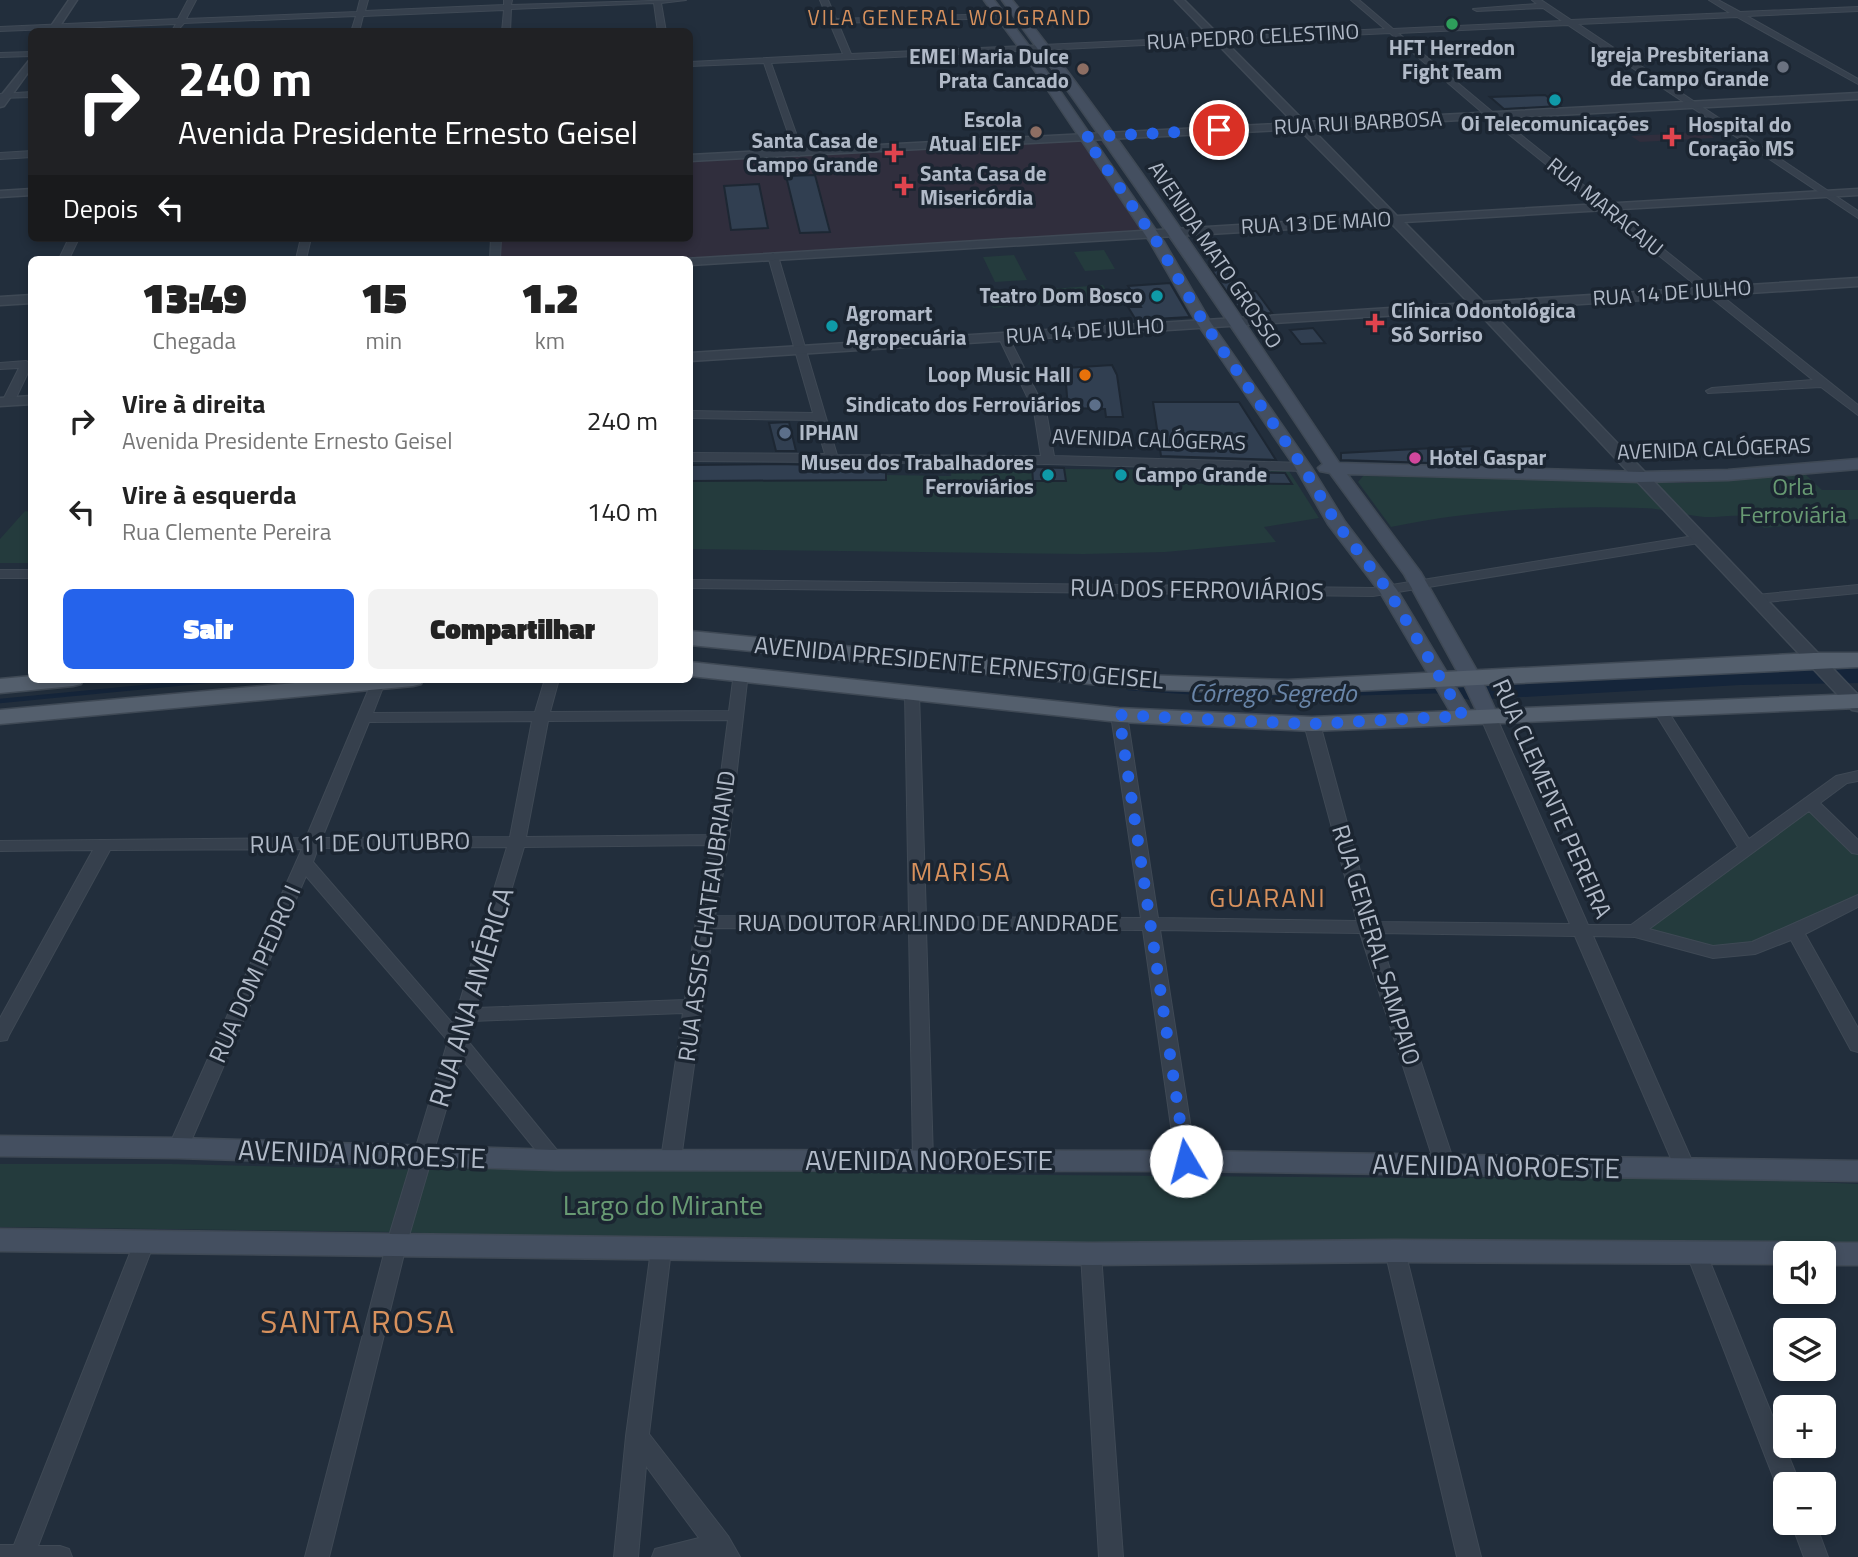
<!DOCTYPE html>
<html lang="pt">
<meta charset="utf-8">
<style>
:root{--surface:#fff;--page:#f2f2f2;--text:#222;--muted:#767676;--accent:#2563eb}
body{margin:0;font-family:"Titillium Web",sans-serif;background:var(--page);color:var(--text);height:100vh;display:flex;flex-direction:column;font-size:26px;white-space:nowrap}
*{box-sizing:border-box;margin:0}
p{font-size:23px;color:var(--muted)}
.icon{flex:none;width:38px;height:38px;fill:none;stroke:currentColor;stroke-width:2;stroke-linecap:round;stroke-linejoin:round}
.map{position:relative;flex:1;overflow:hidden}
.side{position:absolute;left:28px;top:256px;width:665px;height:427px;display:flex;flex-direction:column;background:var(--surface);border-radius:10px;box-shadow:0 4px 10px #0003}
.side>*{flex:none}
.hud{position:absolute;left:28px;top:28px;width:665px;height:214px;border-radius:10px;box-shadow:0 4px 10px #0003;background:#202124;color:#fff;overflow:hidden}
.tools{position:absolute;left:1773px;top:1241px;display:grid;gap:14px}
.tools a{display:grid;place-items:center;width:63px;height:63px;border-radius:10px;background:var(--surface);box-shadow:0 4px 10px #0003;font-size:35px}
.pin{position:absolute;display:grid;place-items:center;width:60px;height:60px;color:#fff;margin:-30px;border:4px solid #fff;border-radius:50%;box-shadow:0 2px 7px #0007}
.me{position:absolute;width:77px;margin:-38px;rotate:352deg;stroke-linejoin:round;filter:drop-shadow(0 0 5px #0008)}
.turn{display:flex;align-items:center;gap:24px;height:147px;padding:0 35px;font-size:32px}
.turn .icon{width:91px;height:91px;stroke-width:2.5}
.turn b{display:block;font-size:49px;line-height:60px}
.then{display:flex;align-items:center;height:66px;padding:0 35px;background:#0003;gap:14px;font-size:26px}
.eta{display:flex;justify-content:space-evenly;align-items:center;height:119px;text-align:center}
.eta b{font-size:42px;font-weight:800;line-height:49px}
.action{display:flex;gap:14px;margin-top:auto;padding:14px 35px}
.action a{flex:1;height:80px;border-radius:10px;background:var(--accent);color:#fff;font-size:28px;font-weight:800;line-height:80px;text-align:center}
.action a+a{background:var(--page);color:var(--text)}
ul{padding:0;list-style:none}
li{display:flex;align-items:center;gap:21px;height:91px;padding:0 35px}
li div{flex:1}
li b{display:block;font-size:26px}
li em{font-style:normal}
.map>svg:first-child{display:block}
.medical{fill:#302e3d}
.green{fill:#243b3d}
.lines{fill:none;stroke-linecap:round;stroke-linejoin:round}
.stream{stroke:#15253a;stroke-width:4.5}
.river{fill:#15253a;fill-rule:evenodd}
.building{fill:#313f51;stroke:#1d2733;stroke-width:2}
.minor-casing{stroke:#3f4955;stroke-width:2}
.tertiary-casing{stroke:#3f4955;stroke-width:3}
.secondary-casing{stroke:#3f4955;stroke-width:3}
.primary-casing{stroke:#3f4955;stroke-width:3}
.minor{fill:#36404d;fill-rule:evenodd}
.tertiary{fill:#36404d;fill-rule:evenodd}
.secondary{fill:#444f60;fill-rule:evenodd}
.primary{fill:#545f6d;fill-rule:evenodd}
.route{stroke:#2563eb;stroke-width:12;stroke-dasharray:0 21.6}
.leisure-dot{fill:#2e9e5b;stroke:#1b2531;stroke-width:2.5}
.worship-dot{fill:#6b7280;stroke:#1b2531;stroke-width:2.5}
.education-dot{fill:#8d6e63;stroke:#1b2531;stroke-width:2.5}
.culture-dot{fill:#0f9aa8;stroke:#1b2531;stroke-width:2.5}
.health-dot{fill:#e0444e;stroke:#1b2531;stroke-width:2.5}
.food-dot{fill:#e8710a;stroke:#1b2531;stroke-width:2.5}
.service-dot{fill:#5c6f8a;stroke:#1b2531;stroke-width:2.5}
.hotel-dot{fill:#d1479c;stroke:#1b2531;stroke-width:2.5}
.labels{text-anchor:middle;stroke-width:7;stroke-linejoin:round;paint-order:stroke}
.far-neighbourhood-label{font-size:21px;letter-spacing:2px;fill:#d7915d;stroke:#1b2531}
.far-street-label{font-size:21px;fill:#b1bac8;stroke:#1b2531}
.far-poi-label{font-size:21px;font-weight:bold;fill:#b1bac8;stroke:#1b2531;text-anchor:end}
.park-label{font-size:24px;fill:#689a73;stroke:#1b2531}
.street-label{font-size:24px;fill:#b1bac8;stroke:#1b2531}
.water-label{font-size:26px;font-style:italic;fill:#6985a8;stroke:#1b2531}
.neighbourhood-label{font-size:26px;letter-spacing:2px;fill:#d7915d;stroke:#1b2531}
.near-street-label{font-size:28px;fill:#b1bac8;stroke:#1b2531}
.near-park-label{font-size:28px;fill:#689a73;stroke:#1b2531}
.near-neighbourhood-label{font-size:32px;letter-spacing:2px;fill:#d7915d;stroke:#1b2531}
</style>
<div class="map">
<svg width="1858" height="1557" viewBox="0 0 1858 1557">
<rect width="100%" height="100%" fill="#222e3c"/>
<path class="medical" d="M1707,132L1714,138L1640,142L1631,136Z
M1085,137L1090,143L1118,144L1092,145L1151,232L690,261L495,259L496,238H690V158Z"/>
<path class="green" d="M1104,250L1115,269L1085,271L1074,252Z
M1014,255L1027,280L995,282L983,257Z
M1103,285L1110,298L1058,301L1051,289Z
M1040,292L1046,304L993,308L986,295Z
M690,465L886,467V475L951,476L952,468L1289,471L1319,518L1264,527L1276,542L1165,552L1084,554L690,549Z
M1806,475L1822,490H1858V519L1764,528C1746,509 1727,518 1704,517C1683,515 1662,508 1641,508C1558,505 1472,510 1391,527L1358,482L1363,476L1685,483Z
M25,511L31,512V563H0V539Z
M1811,803L1858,849V900L1795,932L1713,952L1635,931Z
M0,1164H172L417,1170L664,1167L918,1174L1437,1178L1692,1176L1858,1184V1248L655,1242L398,1232L0,1227Z"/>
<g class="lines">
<path class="stream" d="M1128,688L1246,696L1443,691
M0,701L227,679"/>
<path class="river" d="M1858,665V683L1740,685L1469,700L1459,697L1454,691L1459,685L1469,682L1740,667Z"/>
</g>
<path class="building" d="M1545,95L1560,106L1504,109L1490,97Z
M815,175L830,232L800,233L786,176Z
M759,184L768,228L731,230L724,186Z
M1224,265L1240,292L1256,291L1272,313L1243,315L1209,266Z
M1170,283L1190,317L1136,320L1128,307H1141L1128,286Z
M1313,328L1325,343L1301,344L1290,330Z
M1112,365L1117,375L1123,417H1106L1105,409L1068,408L1066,384H1057L1050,369Z
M1153,402H1239L1276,460L1161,456Z
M789,422L796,451H776L769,423Z
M1473,446L1490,465L1341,460V453Z
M779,464L886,467V480L690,481V465Z
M1032,467L1064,468L1066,481H1033Z
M1163,470L1285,473L1292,484L1165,482Z"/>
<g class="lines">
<g class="minor-casing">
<path id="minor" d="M188,0H196L186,19L357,12L360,0H368L365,11L504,5V0H512L511,5L686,0L661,3L666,32H658L654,3L511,9L510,32H502L504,10L363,16L359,32H351L356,16L184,23L177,31L173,29L176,24L0,31V27L178,19Z
M820,0H828L836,19L999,14L1003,16L999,18L838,23L851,54L1385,29L1351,0H1359L1393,29L1562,21L1543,8L1477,11L1473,9L1537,4L1532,0H1541L1571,20L1730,13L1709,0H1718L1740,12L1858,7V11L1747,16L1858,79V84L1737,17L1578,24L1858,211V218L1568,25L1398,33L1496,115L1858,405V415L1821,387L1708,393L1706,391L1712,388L1813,380L1490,119L1390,33L771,63L803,153L799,156L795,153L764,63L690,66V62L843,54Z
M32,52V56L0,57V53Z
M32,92V97L0,98V94Z
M32,151V157L0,159V153Z
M69,238H79L69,259H59Z
M301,238H311L306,259H296Z
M491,238H501L500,259H490Z
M773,253L778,256L837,455L1041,456L1034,411L998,336L1003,333L1008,336L1046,411L1054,456L1303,463L1309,467L1303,471L1048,464L690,461V453L825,454L815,420L690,418V411L813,413L768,256Z
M26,361L32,364L14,402L12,404H4L2,402L19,368L0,369V363Z
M1700,535L1707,539L1705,542L1373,596L690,588V580L1373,588Z
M0,570H32V578H0Z
M1858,585V593L1756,603L1749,599L1756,595Z
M741,669L748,673L729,840L715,916L909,917L905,693L912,689L919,693L926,917L1141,918L1111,715L1119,710L1127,715L1158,918L1357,921L1304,724L1312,719L1320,724L1374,922L1570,924L1480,716L1488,711L1496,716L1588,925H1631L1738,847L1652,708L1659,704L1664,705L1749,839L1836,776L1858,771V781L1847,783L1820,803L1858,840V854L1852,853L1809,811L1649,929L1713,946L1752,942L1858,895V907L1805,934L1858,1028V1052L1851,1050L1791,940L1755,954L1713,958L1635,937L1593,936L1696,1170L1693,1175L1686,1177L1679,1175L1676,1170L1575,936L1378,933L1455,1165L1452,1170L1445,1172L1438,1170L1435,1165L1360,933L1160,930L1196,1161L1193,1166L1186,1168L1179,1166L1176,1161L1143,930L926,929L933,1159L930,1164L923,1166L916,1164L913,1159L909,929L713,928L681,1159L678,1164L671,1166L664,1164L661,1159L683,1013L472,1021L467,1040L565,1160L562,1165L555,1167L548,1165L461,1058L406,1246L329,1557H305L386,1246L448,1041L306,876L188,1148L185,1153L178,1155L171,1153L168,1148L302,849L110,850L9,1035L7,1040L0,1041V1018L93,850L0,851V841L306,838L373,679H383L385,682L373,713L535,712L545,679H559L550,712L729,711L734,673ZM728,720L713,835L526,837L548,721ZM532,721L510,837L322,838L369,722ZM712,845L696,922L685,1000L476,1008L524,847ZM507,847L453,1024L313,862L318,848Z
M144,1235L151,1237L154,1243L38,1546H60L69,1549L72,1557H0V1545H14L134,1243L137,1237Z
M661,1242L668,1244L671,1250L649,1434L728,1536L740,1557H652L655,1549L699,1538L646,1466L638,1557H614L626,1436L651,1250L654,1244Z
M1395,1243L1402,1245L1405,1251L1481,1557H1457L1385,1251L1388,1245Z
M1696,1244L1703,1246L1706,1252L1800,1484H1785V1493L1780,1491L1776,1484L1686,1252L1689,1246Z
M1091,1246L1098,1248L1101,1254L1123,1557H1099L1081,1254L1084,1248Z
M1791,1522H1815L1828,1557H1804Z"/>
</g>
<g class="tertiary-casing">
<path id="tertiary" d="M69,0H77L56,32H47Z
M1175,0H1184L1305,122L1858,93V99L1311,128L1397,216L1858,189V195L1404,222L1483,302L1858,278V286L1490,310L1858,695V711L1852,710L1476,310L690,361V353L1469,303L1391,223L690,265V259H685L1385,216L1299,129L690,161V155L1294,123Z
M32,57V67L4,106L0,107V97Z
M32,189V195L0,197V191Z
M32,295V303L0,305V297Z
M32,396V404L0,406V398Z"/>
</g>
<g class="secondary-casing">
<path id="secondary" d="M984,0H994L1029,46L1164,242L1211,323L1311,467L1345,522L1397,590L1473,716L1470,720H1456L1453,716L1380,592L1328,524L1295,467L1197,323L1150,242L1021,50Z
M1002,0H1012C1130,148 1234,307 1339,463L1641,472L1728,470L1858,459V469L1728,480L1641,482L1347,474L1421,573L1481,678L1498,716L1495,720H1481L1461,678L1404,574L1330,473L1320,471L1318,468L1323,464C1219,307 1114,152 1002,0Z
M0,1136L178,1138L555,1150L1186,1151L1858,1161V1181L1186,1171L555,1170L178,1158L0,1156Z
M0,1229L1091,1243L1395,1240L1785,1242L1795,1245L1799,1253H1785V1264L1395,1262L1091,1265L0,1251Z
M1824,1243H1858V1265H1824V1253H1811L1814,1246Z"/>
</g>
<g class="primary-casing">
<path id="primary" d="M690,631L1141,675L1288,680L1814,653H1858V667L1288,694L1141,689L690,645Z
M690,662L1119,708L1312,717L1858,694V708L1312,731L1119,722L690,676Z
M32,676V679H84L81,684L73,686L0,693V679Z
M338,679H424L421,684L413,686L0,724V710Z"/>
</g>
<use href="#minor" class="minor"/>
<use href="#tertiary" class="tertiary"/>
<use href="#secondary" class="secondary"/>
<use href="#primary" class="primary"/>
</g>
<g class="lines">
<path class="route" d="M1186,1161L1119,715L1312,724L1463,716L1388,590L1337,524L1303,467L1204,323L1157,242L1085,137L1219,130"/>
</g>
<circle class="leisure-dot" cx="1452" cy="24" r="7"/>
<circle class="worship-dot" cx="1783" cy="67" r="7"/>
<g class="education-dot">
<circle cx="1083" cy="69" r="7"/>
<circle cx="1036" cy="132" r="7"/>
</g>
<g class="culture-dot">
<circle cx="1555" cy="100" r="7"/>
<circle cx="1157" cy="296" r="7"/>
<circle cx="832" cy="326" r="7"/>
<circle cx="1048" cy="475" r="7"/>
<circle cx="1121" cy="475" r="7"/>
</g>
<g class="health-dot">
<path d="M1668.5 126.5h7v7h7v7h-7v7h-7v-7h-7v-7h7z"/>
<path d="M890.5 142.5h7v7h7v7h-7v7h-7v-7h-7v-7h7z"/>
<path d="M900.5 175.5h7v7h7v7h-7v7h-7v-7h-7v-7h7z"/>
<path d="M1371.5 312.5h7v7h7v7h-7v7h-7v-7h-7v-7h7z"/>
</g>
<circle class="food-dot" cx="1085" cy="375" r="7"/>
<g class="service-dot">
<circle cx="1095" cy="405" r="7"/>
<circle cx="785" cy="433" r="7"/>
</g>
<circle class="hotel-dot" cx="1415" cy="458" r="7"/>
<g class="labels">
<g class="far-neighbourhood-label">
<text x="950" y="25">VILA GENERAL WOLGRAND</text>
</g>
<g class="far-street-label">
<text transform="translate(1253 37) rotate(-3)" y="7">RUA PEDRO CELESTINO</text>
<text transform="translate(1358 123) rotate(-3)" y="7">RUA RUI BARBOSA</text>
<text transform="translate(1605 207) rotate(39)" y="7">RUA MARACAJU</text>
<text transform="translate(1316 223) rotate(-3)" y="7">RUA 13 DE MAIO</text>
<text transform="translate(1215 255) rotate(56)" y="7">AVENIDA MATO GROSSO</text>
<text transform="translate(1672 293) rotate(-4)" y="7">RUA 14 DE JULHO</text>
<text transform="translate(1085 331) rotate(-4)" y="7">RUA 14 DE JULHO</text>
<text transform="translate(1149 440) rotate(2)" y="7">AVENIDA CALÓGERAS</text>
<text transform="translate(1714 449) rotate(-2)" y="7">AVENIDA CALÓGERAS</text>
</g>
<g class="far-poi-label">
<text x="1452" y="55" text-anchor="middle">HFT Herredon<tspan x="1452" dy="24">Fight Team</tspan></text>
<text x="1769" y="62">Igreja Presbiteriana<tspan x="1769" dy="24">de Campo Grande</tspan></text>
<text x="1069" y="64">EMEI Maria Dulce<tspan x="1069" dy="24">Prata Cancado</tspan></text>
<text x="1022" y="127">Escola<tspan x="1022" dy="24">Atual EIEF</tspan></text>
<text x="1555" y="131" text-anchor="middle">Oi Telecomunicações</text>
<text x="1688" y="132" text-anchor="start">Hospital do<tspan x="1688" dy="24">Coração MS</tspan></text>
<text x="878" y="148">Santa Casa de<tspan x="878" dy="24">Campo Grande</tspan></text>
<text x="920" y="181" text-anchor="start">Santa Casa de<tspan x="920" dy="24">Misericórdia</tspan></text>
<text x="1143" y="303">Teatro Dom Bosco</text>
<text x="1391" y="318" text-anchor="start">Clínica Odontológica<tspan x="1391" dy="24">Só Sorriso</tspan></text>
<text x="846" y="321" text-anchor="start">Agromart<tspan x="846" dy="24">Agropecuária</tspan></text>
<text x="1071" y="382">Loop Music Hall</text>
<text x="1081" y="412">Sindicato dos Ferroviários</text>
<text x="799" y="440" text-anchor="start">IPHAN</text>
<text x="1429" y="465" text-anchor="start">Hotel Gaspar</text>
<text x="1034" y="470">Museu dos Trabalhadores<tspan x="1034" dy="24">Ferroviários</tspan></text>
<text x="1135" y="482" text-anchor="start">Campo Grande</text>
</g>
<g class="park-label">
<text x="1793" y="495">Orla<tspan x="1793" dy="28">Ferroviária</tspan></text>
</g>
<g class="street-label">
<text transform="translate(1197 590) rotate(1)" y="8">RUA DOS FERROVIÁRIOS</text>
<text transform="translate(959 663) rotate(5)" y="8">AVENIDA PRESIDENTE ERNESTO GEISEL</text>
<text transform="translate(1552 799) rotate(66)" y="8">RUA CLEMENTE PEREIRA</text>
<text transform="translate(360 843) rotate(-1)" y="8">RUA 11 DE OUTUBRO</text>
<text transform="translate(707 916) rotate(-82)" y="8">RUA ASSIS CHATEAUBRIAND</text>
<text x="928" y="931">RUA DOUTOR ARLINDO DE ANDRADE</text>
<text transform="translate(1376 945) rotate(73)" y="8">RUA GENERAL SAMPAIO</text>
<text transform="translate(255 974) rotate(-66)" y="8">RUA DOM PEDRO I</text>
</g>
<g class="water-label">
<text x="1273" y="702">Córrego Segredo</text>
</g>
<g class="neighbourhood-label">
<text x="961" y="881">MARISA</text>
<text x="1268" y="907">GUARANI</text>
</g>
<g class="near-street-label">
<text transform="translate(471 997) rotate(-73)" y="10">RUA ANA AMÉRICA</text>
<text transform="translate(362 1154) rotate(2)" y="10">AVENIDA NOROESTE</text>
<text x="929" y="1170">AVENIDA NOROESTE</text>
<text transform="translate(1496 1166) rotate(1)" y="10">AVENIDA NOROESTE</text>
</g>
<g class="near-park-label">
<text x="663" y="1215">Largo do Mirante</text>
</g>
<g class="near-neighbourhood-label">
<text x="358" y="1333">SANTA ROSA</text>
</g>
</g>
</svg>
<div class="tools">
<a><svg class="icon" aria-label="sound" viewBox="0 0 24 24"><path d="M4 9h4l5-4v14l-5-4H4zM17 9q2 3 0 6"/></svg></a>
<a><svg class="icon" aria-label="layers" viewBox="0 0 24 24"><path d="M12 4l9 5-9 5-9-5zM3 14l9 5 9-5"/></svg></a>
<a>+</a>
<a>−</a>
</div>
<div class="pin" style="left:1219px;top:130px;background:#d93025"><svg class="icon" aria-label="arrive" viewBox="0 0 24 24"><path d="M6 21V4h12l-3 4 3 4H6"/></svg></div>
<svg class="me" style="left:1186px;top:1161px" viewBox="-20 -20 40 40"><circle r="19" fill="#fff"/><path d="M0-13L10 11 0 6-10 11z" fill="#2563eb"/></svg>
<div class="hud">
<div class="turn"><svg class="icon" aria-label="right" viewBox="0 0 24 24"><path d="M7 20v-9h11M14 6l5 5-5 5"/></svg><div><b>240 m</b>Avenida Presidente Ernesto Geisel</div></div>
<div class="then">Depois<svg class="icon" aria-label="left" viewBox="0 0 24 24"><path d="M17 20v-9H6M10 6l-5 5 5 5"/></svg></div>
</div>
<section class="side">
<div class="eta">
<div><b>13:49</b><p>Chegada</p></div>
<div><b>15</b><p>min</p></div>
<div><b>1.2</b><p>km</p></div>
</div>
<ul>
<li><svg class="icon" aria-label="right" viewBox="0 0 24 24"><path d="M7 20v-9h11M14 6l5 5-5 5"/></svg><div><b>Vire à direita</b><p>Avenida Presidente Ernesto Geisel</p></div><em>240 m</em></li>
<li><svg class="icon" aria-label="left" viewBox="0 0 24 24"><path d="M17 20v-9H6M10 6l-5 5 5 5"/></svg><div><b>Vire à esquerda</b><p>Rua Clemente Pereira</p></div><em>140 m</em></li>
</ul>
<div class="action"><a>Sair</a><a>Compartilhar</a></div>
</section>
</div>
